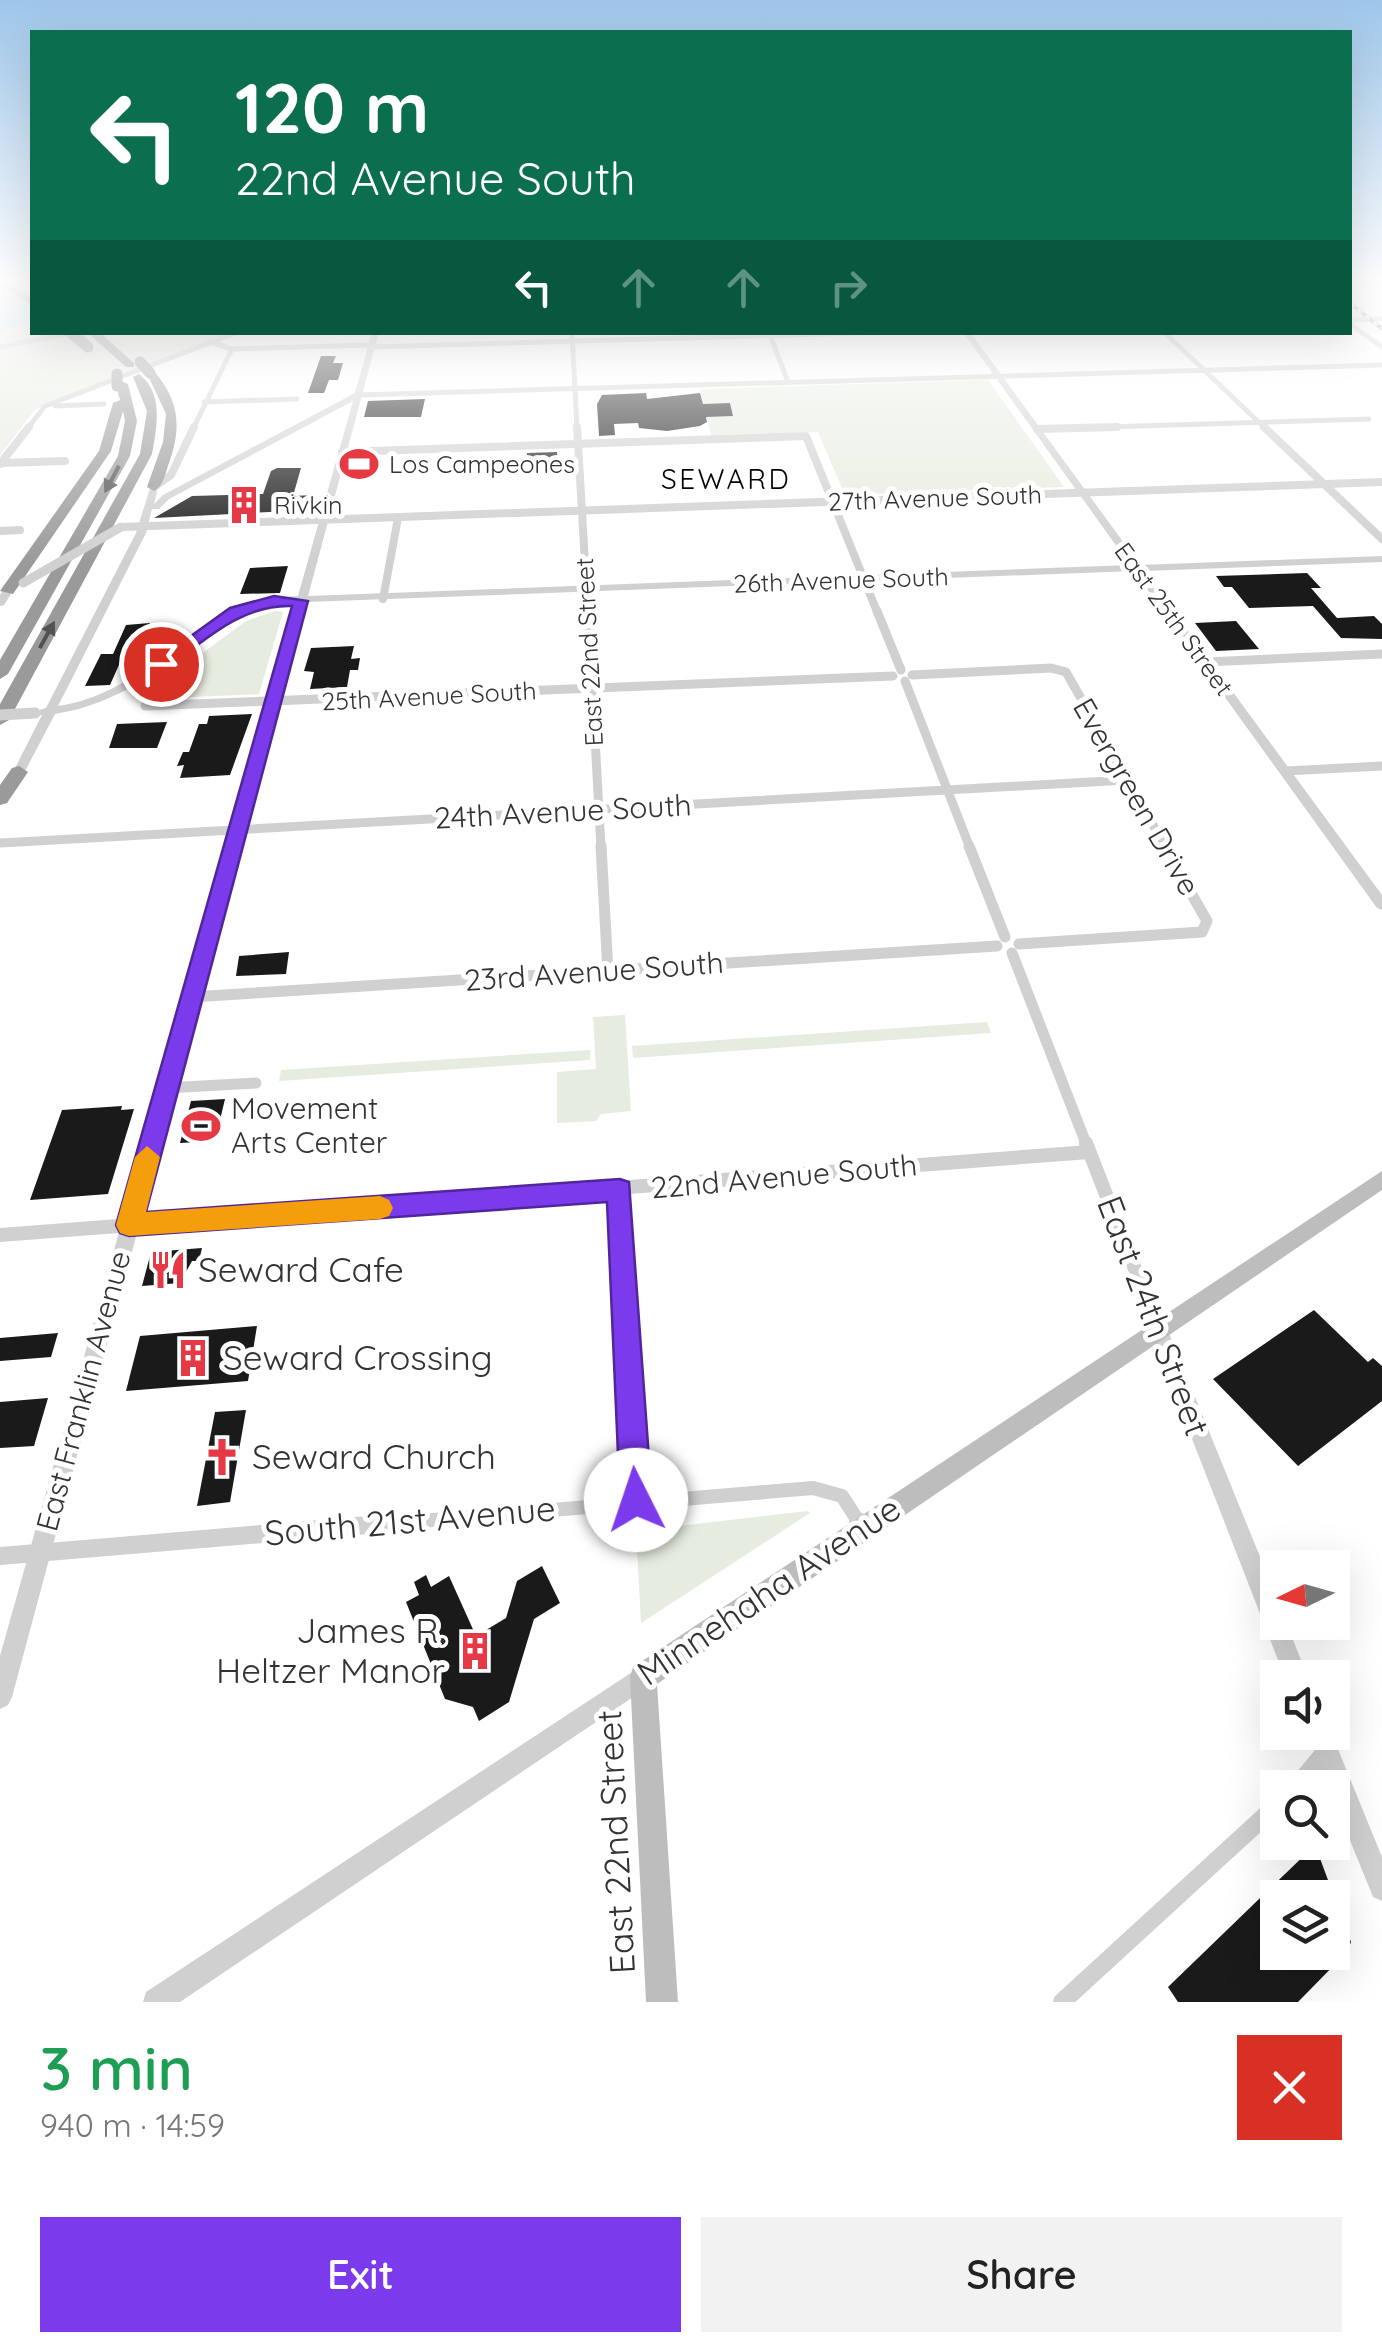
<!DOCTYPE html>
<meta charset="utf-8">
<style>
:root{--surface:#fff;--page:#f2f2f2;--text:#222;--muted:#767676;--accent:#7c3aed}
body{margin:0;font-family:Quicksand,sans-serif;background:var(--page);color:var(--text);height:100vh;display:flex;flex-direction:column;font-size:38px;white-space:nowrap}
*{box-sizing:border-box;margin:0}
p{font-size:32px;color:var(--muted)}
.icon{flex:none;width:55px;height:55px;fill:none;stroke:currentColor;stroke-width:2;stroke-linecap:round;stroke-linejoin:round}
.map{position:relative;height:2002px;overflow:hidden}
.drawer{display:flex;flex-direction:column;background:var(--surface);flex:1}
.drawer>*{flex:none}
.banner{position:absolute;left:30px;top:30px;width:1322px;height:305px;border-radius:0px;box-shadow:0 10px 40px #0002;background:#0b6e4f;color:#fff;overflow:hidden}
.needle{width:65px;rotate:265deg}
.tools{position:absolute;left:1260px;top:1550px;display:grid;gap:20px}
.tools a{display:grid;place-items:center;width:90px;height:90px;border-radius:0px;background:var(--surface);box-shadow:0 10px 40px #0002;font-size:50px}
.pin{position:absolute;display:grid;place-items:center;width:85px;height:85px;color:#fff;margin:-42px;border:5px solid #fff;border-radius:50%;box-shadow:0 2px 10px #0007}
.me{position:absolute;width:110px;margin:-55px;rotate:356deg;stroke-linejoin:round;filter:drop-shadow(0 0 8px #0008)}
.turn{display:flex;align-items:center;gap:35px;height:210px;padding:0 40px;font-size:45px}
.turn .icon{width:130px;height:130px;stroke-width:2.5}
.turn b{display:block;font-size:70px;line-height:85px}
.lanes{display:flex;align-items:center;height:95px;padding:0 40px;background:#0003;justify-content:center;gap:50px;direction:ltr}
.lanes .off{opacity:.35}
.round{display:grid;place-items:center;flex:none;width:105px;height:105px;border-radius:0px;background:var(--page)}
.head{display:flex;align-items:center;justify-content:space-between;height:170px;padding:0 40px}
h1{font-size:60px;font-weight:600;line-height:75px;color:#1e9e55}
.action{display:flex;gap:20px;margin-top:auto;padding:20px 40px}
.action a{flex:1;height:115px;border-radius:0px;background:var(--accent);color:#fff;font-size:40px;font-weight:600;line-height:115px;text-align:center}
.action a+a{background:var(--page);color:var(--text)}
.map>svg:first-child{display:block}
.green{fill:#e6ecdf}
.water{fill:#cfe2ee}
.building{fill:#1a1a1a;fill-rule:evenodd}
.lines{fill:none;stroke-linecap:round;stroke-linejoin:round}
.minor-far5{stroke:#d0d0d0;stroke-width:5}
.minor-far4{stroke:#d0d0d0;stroke-width:8}
.minor-far3{stroke:#d0d0d0;stroke-width:9}
.minor-far2{stroke:#d0d0d0;stroke-width:11}
.minor-far1{stroke:#d0d0d0;stroke-width:14}
.minor{stroke:#d0d0d0;stroke-width:18}
.tertiary{fill:#d0d0d0;fill-rule:evenodd}
.secondary{fill:#bdbdbd;fill-rule:evenodd}
.motorway{fill:#9a9a9a;fill-rule:evenodd}
.rail-casing{stroke:#888;stroke-width:4}
.rail{stroke:#fff;stroke-width:2.5;stroke-dasharray:5;stroke-linecap:butt}
.tertiary-bridge-far1{stroke:#d0d0d0;stroke-width:9}
.tertiary-bridge{stroke:#d0d0d0;stroke-width:11}
.motorway-bridge{stroke:#9a9a9a;stroke-width:11}
.oneway{fill:#525252}
.route{fill:#7c3aed;stroke:#51269a;stroke-width:2.5}
.slow{fill:#f59e0b}
.labels{text-anchor:middle;stroke-width:10;stroke-linejoin:round;paint-order:stroke}
.far-poi-label{font-size:25px;fill:#333;stroke:#fff;text-anchor:start}
.far-street-label{font-size:25px;fill:#333;stroke:#fff}
.far-neighbourhood-label{font-size:28px;letter-spacing:2.5px;fill:#000;stroke:#fff}
.street-label{font-size:30px;fill:#333;stroke:#fff}
.poi-label{font-size:30px;fill:#333;stroke:#fff;text-anchor:start}
.near-poi-label{font-size:35px;fill:#333;stroke:#fff;text-anchor:start}
.near-street-label{font-size:35px;fill:#333;stroke:#fff}
</style>
<div class="map">
<svg width="1382" height="2002" viewBox="0 0 1382 2002">
<rect width="100%" height="100%" fill="#fff"/>
<path class="green" d="M32,322V332L233,333L49,402L34,411L0,455V332Z
M988,380L1064,487L845,495L818,432L711,435L700,389Z
M275,611L283,612L259,694L170,698L150,692L246,621Z
M625,1015L631,1111L601,1114L596,1121L557,1123V1072L596,1069L593,1017Z
M987,1022L991,1033L633,1058L632,1046Z
M590,1050V1060L279,1081L281,1070Z
M808,1511L810,1513L641,1623L636,1531Z"/>
<path class="water" d="M0,282H32V322L0,332Z"/>
<path class="building" d="M321,356H336L333,363H343L338,380H329L324,393H308Z
M646,393L647,399L700,393L703,404L730,403L733,416L706,417L707,422L700,426L667,431L639,428L638,423L614,424L615,435L599,436L597,404L602,395Z
M425,399L421,417H364L368,401Z
M557,452L558,469L526,470L527,453Z
M277,468H301L293,496L314,495L310,510L154,518L192,496L263,494L271,471Z
M288,566L280,593L240,594L250,568Z
M1307,573L1321,588H1311L1337,618L1374,616L1382,624V639L1341,638L1313,606L1249,608L1232,587H1224L1216,576Z
M1236,621L1259,649L1216,651L1195,623Z
M150,623L134,658H122L110,685L85,686L101,654H113L126,625Z
M354,646L351,659L360,658L358,670H350L347,687L310,689L314,672L304,671L311,648Z
M252,714L230,775L180,778L184,765L177,766L183,752H189L199,724H207L209,716Z
M167,722L157,748H109L117,724Z
M289,952L286,974L236,976L239,956Z
M225,1099L215,1141L180,1143L191,1101Z
M122,1106L121,1110L134,1109L108,1194L30,1200L62,1110Z
M202,1248L199,1261H192L180,1283L142,1286L151,1252Z
M1314,1310L1368,1362L1373,1358L1382,1366V1401L1298,1466L1213,1379Z
M257,1326L248,1381L126,1391L140,1336Z
M58,1333L51,1357L0,1361V1338Z
M48,1398L34,1446L0,1448V1402Z
M246,1410L230,1502L197,1506L215,1412Z
M542,1566L560,1603L534,1619L509,1702L479,1721L473,1707L445,1699L406,1602L419,1595L414,1582L426,1575L431,1587L449,1576L476,1636L506,1618L517,1581Z
M1315,1845L1351,1942L1347,1952L1298,2002H1178L1168,1987ZM1278,1898H1332V1952H1278Z"/>
<g class="lines">
<path class="minor-far5" d="M1350,320L1382,319
M1350,324L1382,347
M572,332L577,429
M769,332L788,382
M1164,332L1266,429
M210,342L232,349L372,345
M0,347L77,332
M372,347L895,332
M358,395L1382,365
M204,402L297,399
M55,406L104,404
M27,429L45,406L238,332
M193,429L232,349
M1037,429L1369,419"/>
<path class="minor-far4" d="M577,427L588,614
M1264,427L1382,539
M1037,429L1117,427
M342,452L806,436L878,614
M1,463L65,461
M0,464L29,427
M154,487L171,475L194,427
M121,527L1382,482
M0,531L20,530
M383,599L398,518"/>
<path class="minor-far3" d="M588,611L601,848
M877,611L901,670
M1206,662L1382,654
M912,675L1051,668L1066,672L1166,848
M905,681L970,848
M145,706L893,676
M1285,771L1382,766
M0,843L1126,780"/>
<path class="minor-far2" d="M601,846L608,972
M969,846L1005,937
M1019,944L1202,932L1207,921L1164,846
M1012,953L1087,1146
M191,997L997,946
M166,1088L256,1083"/>
<path class="minor-far1" d="M1086,1143L1158,1328
M620,1190L636,1500
M0,1235L1089,1152
M386,1524L813,1488L842,1496L860,1524"/>
<path class="minor" d="M858,1521L862,1527
M0,1556L416,1521
M1295,1788L1326,1751
M1062,2002L1278,1804"/>
<path class="tertiary" d="M1382,283V287L1350,288V284Z
M372,332H379L308,596L1130,565L963,332H970L1140,565L1382,556V562L1144,571L1382,895V910L1377,908L1134,571L307,602L12,1697L8,1705L0,1709V1656L296,602C233,605 191,649 141,681C114,698 86,709 55,714L23,775L19,776L13,772L42,715L35,716L29,713L46,708L136,533L151,485L158,487L154,504L163,495L355,393ZM353,401L298,596C195,600 152,693 58,706L146,533L152,509H159L169,499Z
M4,589L13,591L4,605L0,606V595Z
M1158,1319L1165,1322L1167,1328L1278,1601V1622H1286L1308,1678H1285L1149,1328L1151,1322Z
M643,1665L651,1669L655,1677L651,1685L180,2002H143L146,1992Z
M1307,1732H1331L1382,1857V1901L1373,1897L1332,1796V1788H1329Z"/>
<path class="secondary" d="M1382,1171V1190L657,1684L678,2002H646L630,1677L633,1667Z"/>
<path class="motorway" d="M0,282H7L32,298V305L0,286Z
M87,332H99L134,363V367H126Z
M146,371H154C179,400 182,427 169,463C165,474 164,485 154,491L147,487L163,442L166,414Z
M139,374C164,393 157,426 152,454L9,720L0,725V704L140,454L147,411L133,377Z
M122,381L128,384L137,421L130,456L8,674L0,679V660L118,456L125,421L123,411L111,451L13,594L0,591L99,451L113,403L120,400L116,384Z
M19,766L28,772L7,803L0,805V785L12,768Z"/>
<g class="rail-casing">
<path id="rail" d="M1350,303L1382,329"/>
</g>
<use href="#rail" class="rail"/>
<path class="tertiary-bridge-far1" d="M23,583L121,527"/>
<path class="tertiary-bridge" d="M0,715L35,713"/>
<path class="motorway-bridge" d="M70,332L88,347
M140,362L150,373
M117,374V386"/>
</g>
<defs><path id="oneway-solid" d="M-6-.8H1V-3.2L6.5 0L1 3.2V.8H-6Z" transform="scale(2.5)"/></defs>
<g class="oneway">
<use href="#oneway-solid" transform="translate(112 479) rotate(118)"/>
<use href="#oneway-solid" transform="translate(47 635) rotate(-61)"/>
</g>
<linearGradient id="sky" x2="0" y2="1"><stop stop-color="#9ec6ea"/><stop offset="0.5" stop-color="#fff"/><stop offset="1" stop-color="#fff" stop-opacity="0"/></linearGradient>
<rect width="1382" height="563" fill="url(#sky)"/>
<path class="route" d="M274,596L308,601L146,1212L620,1179L629,1182L652,1500L647,1511L636,1516L625,1511L620,1500L607,1202L129,1236L120,1233L116,1225L292,606C242,604 205,640 167,668L152,664L230,608Z"/>
<path class="slow" d="M147,1146L160,1157L146,1212L380,1196L389,1200L393,1208L389,1216L380,1219L129,1236L120,1233L116,1225L135,1157Z"/>
<defs>
<g id="stadium-bare" transform="scale(3)"><path d="M0-5a6.5 5 0 1 0 0 10a6.5 5 0 1 0 0-10ZM-3.5-1.8h7v3.6h-7Z" fill="#e63946" stroke="#fff" stroke-width="2.5" paint-order="stroke"/></g>
<g id="building-bare" transform="scale(3)"><path d="M-4-6H4V6H1V3H-1V6H-4ZM-2.5-4.3h1.7v1.8h-1.7ZM.8-4.3h1.7v1.8H.8ZM-2.5-1h1.7V.8h-1.7ZM.8-1h1.7V.8H.8Z" fill="#e63946" stroke="#fff" stroke-width="2.5" paint-order="stroke"/></g>
<g id="restaurant-bare" transform="scale(3)"><path d="M-5-6h1v4h1v-4h1v4h1v-4h1v5L-1.5 .5V6h-2V.5L-5-1ZM5-6V6H3V1.5H1.5Q1.5-4 5-6Z" fill="#e63946" stroke="#fff" stroke-width="2.5" paint-order="stroke"/></g>
<g id="church-bare" transform="scale(3)"><path d="M-1.2-6h2.4v3.5h3.3v2.4h-3.3V6h-2.4V-.1h-3.3v-2.4h3.3Z" fill="#e63946" stroke="#fff" stroke-width="2.5" paint-order="stroke"/></g>
</defs>
<g fill-rule="evenodd">
<use href="#stadium-bare" x="359" y="464"/>
<use href="#building-bare" x="244" y="505"/>
<use href="#stadium-bare" x="201" y="1126"/>
<use href="#restaurant-bare" x="168" y="1270"/>
<use href="#building-bare" x="193" y="1358"/>
<use href="#church-bare" x="222" y="1457"/>
<use href="#building-bare" x="475" y="1651"/>
</g>
<g class="labels">
<g class="far-poi-label">
<text x="389" y="473">Los Campeones</text>
<text x="274" y="514">Rivkin</text>
</g>
<g class="far-street-label">
<text transform="translate(935 498) rotate(-2)" y="9">27th Avenue South</text>
<text transform="translate(841 580) rotate(-2)" y="9">26th Avenue South</text>
<text transform="translate(1174 619) rotate(54)" y="9">East 25th Street</text>
<text transform="translate(589 652) rotate(-93)" y="9">East 22nd Street</text>
<text transform="translate(429 696) rotate(-3)" y="9">25th Avenue South</text>
</g>
<g class="far-neighbourhood-label">
<text x="726" y="489">SEWARD</text>
</g>
<g class="street-label">
<text transform="translate(1136 797) rotate(60)" y="10">Evergreen Drive</text>
<text transform="translate(563 812) rotate(-3)" y="10">24th Avenue South</text>
<text transform="translate(594 972) rotate(-4)" y="10">23rd Avenue South</text>
<text transform="translate(784 1177) rotate(-5)" y="10">22nd Avenue South</text>
<text transform="translate(84 1391) rotate(-75)" y="10">East Franklin Avenue</text>
</g>
<g class="poi-label">
<text x="231" y="1119">Movement<tspan x="231" dy="34">Arts Center</tspan></text>
</g>
<g class="near-poi-label">
<text x="198" y="1282">Seward Cafe</text>
<text x="223" y="1370">Seward Crossing</text>
<text x="252" y="1469">Seward Church</text>
<text x="445" y="1643" text-anchor="end">James R.<tspan x="445" dy="40">Heltzer Manor</tspan></text>
</g>
<g class="near-street-label">
<text transform="translate(1153 1316) rotate(69)" y="12">East 24th Street</text>
<text transform="translate(410 1521) rotate(-5)" y="12">South 21st Avenue</text>
<text transform="translate(769 1591) rotate(-34)" y="12">Minnehaha Avenue</text>
<text transform="translate(616 1842) rotate(-93)" y="12">East 22nd Street</text>
</g>
</g>
</svg>
<div class="tools">
<a><svg class="needle" viewBox="-14 -14 28 28"><path d="M0-13l5 13h-10z" fill="#e53935"/><path d="M0 13l5-13h-10z" fill="#767676"/></svg></a>
<a><svg class="icon" aria-label="sound" viewBox="0 0 24 24"><path d="M4 9h4l5-4v14l-5-4H4zM17 9q2 3 0 6"/></svg></a>
<a><svg class="icon" aria-label="search" viewBox="0 0 24 24"><circle cx="10" cy="10" r="6"/><path d="M15 15l6 6"/></svg></a>
<a><svg class="icon" aria-label="layers" viewBox="0 0 24 24"><path d="M12 4l9 5-9 5-9-5zM3 14l9 5 9-5"/></svg></a>
</div>
<div class="pin" style="left:161px;top:664px;background:#d93025"><svg class="icon" aria-label="arrive" viewBox="0 0 24 24"><path d="M6 21V4h12l-3 4 3 4H6"/></svg></div>
<svg class="me" style="left:636px;top:1500px" viewBox="-20 -20 40 40"><circle r="19" fill="#fff"/><path d="M0-13L10 11 0 6-10 11z" fill="#7c3aed"/></svg>
<div class="banner">
<div class="turn"><svg class="icon" aria-label="left" viewBox="0 0 24 24"><path d="M17 20v-9H6M10 6l-5 5 5 5"/></svg><div><b>120 m</b>22nd Avenue South</div></div>
<div class="lanes"><svg class="icon" aria-label="left" viewBox="0 0 24 24"><path d="M17 20v-9H6M10 6l-5 5 5 5"/></svg><svg class="icon off" aria-label="ahead" viewBox="0 0 24 24"><path d="M12 20V5M6 11l6-6 6 6"/></svg><svg class="icon off" aria-label="ahead" viewBox="0 0 24 24"><path d="M12 20V5M6 11l6-6 6 6"/></svg><svg class="icon off" aria-label="right" viewBox="0 0 24 24"><path d="M7 20v-9h11M14 6l5 5-5 5"/></svg></div>
</div>
</div>
<section class="drawer">
<div class="head"><div><h1>3 min</h1><p>940 m · 14:59</p></div><a class="round" style="background:#d93025;color:#fff"><svg class="icon" aria-label="close" viewBox="0 0 24 24"><path d="M6 6l12 12M18 6L6 18"/></svg></a></div>
<div class="action"><a>Exit</a><a>Share</a></div>
</section>
